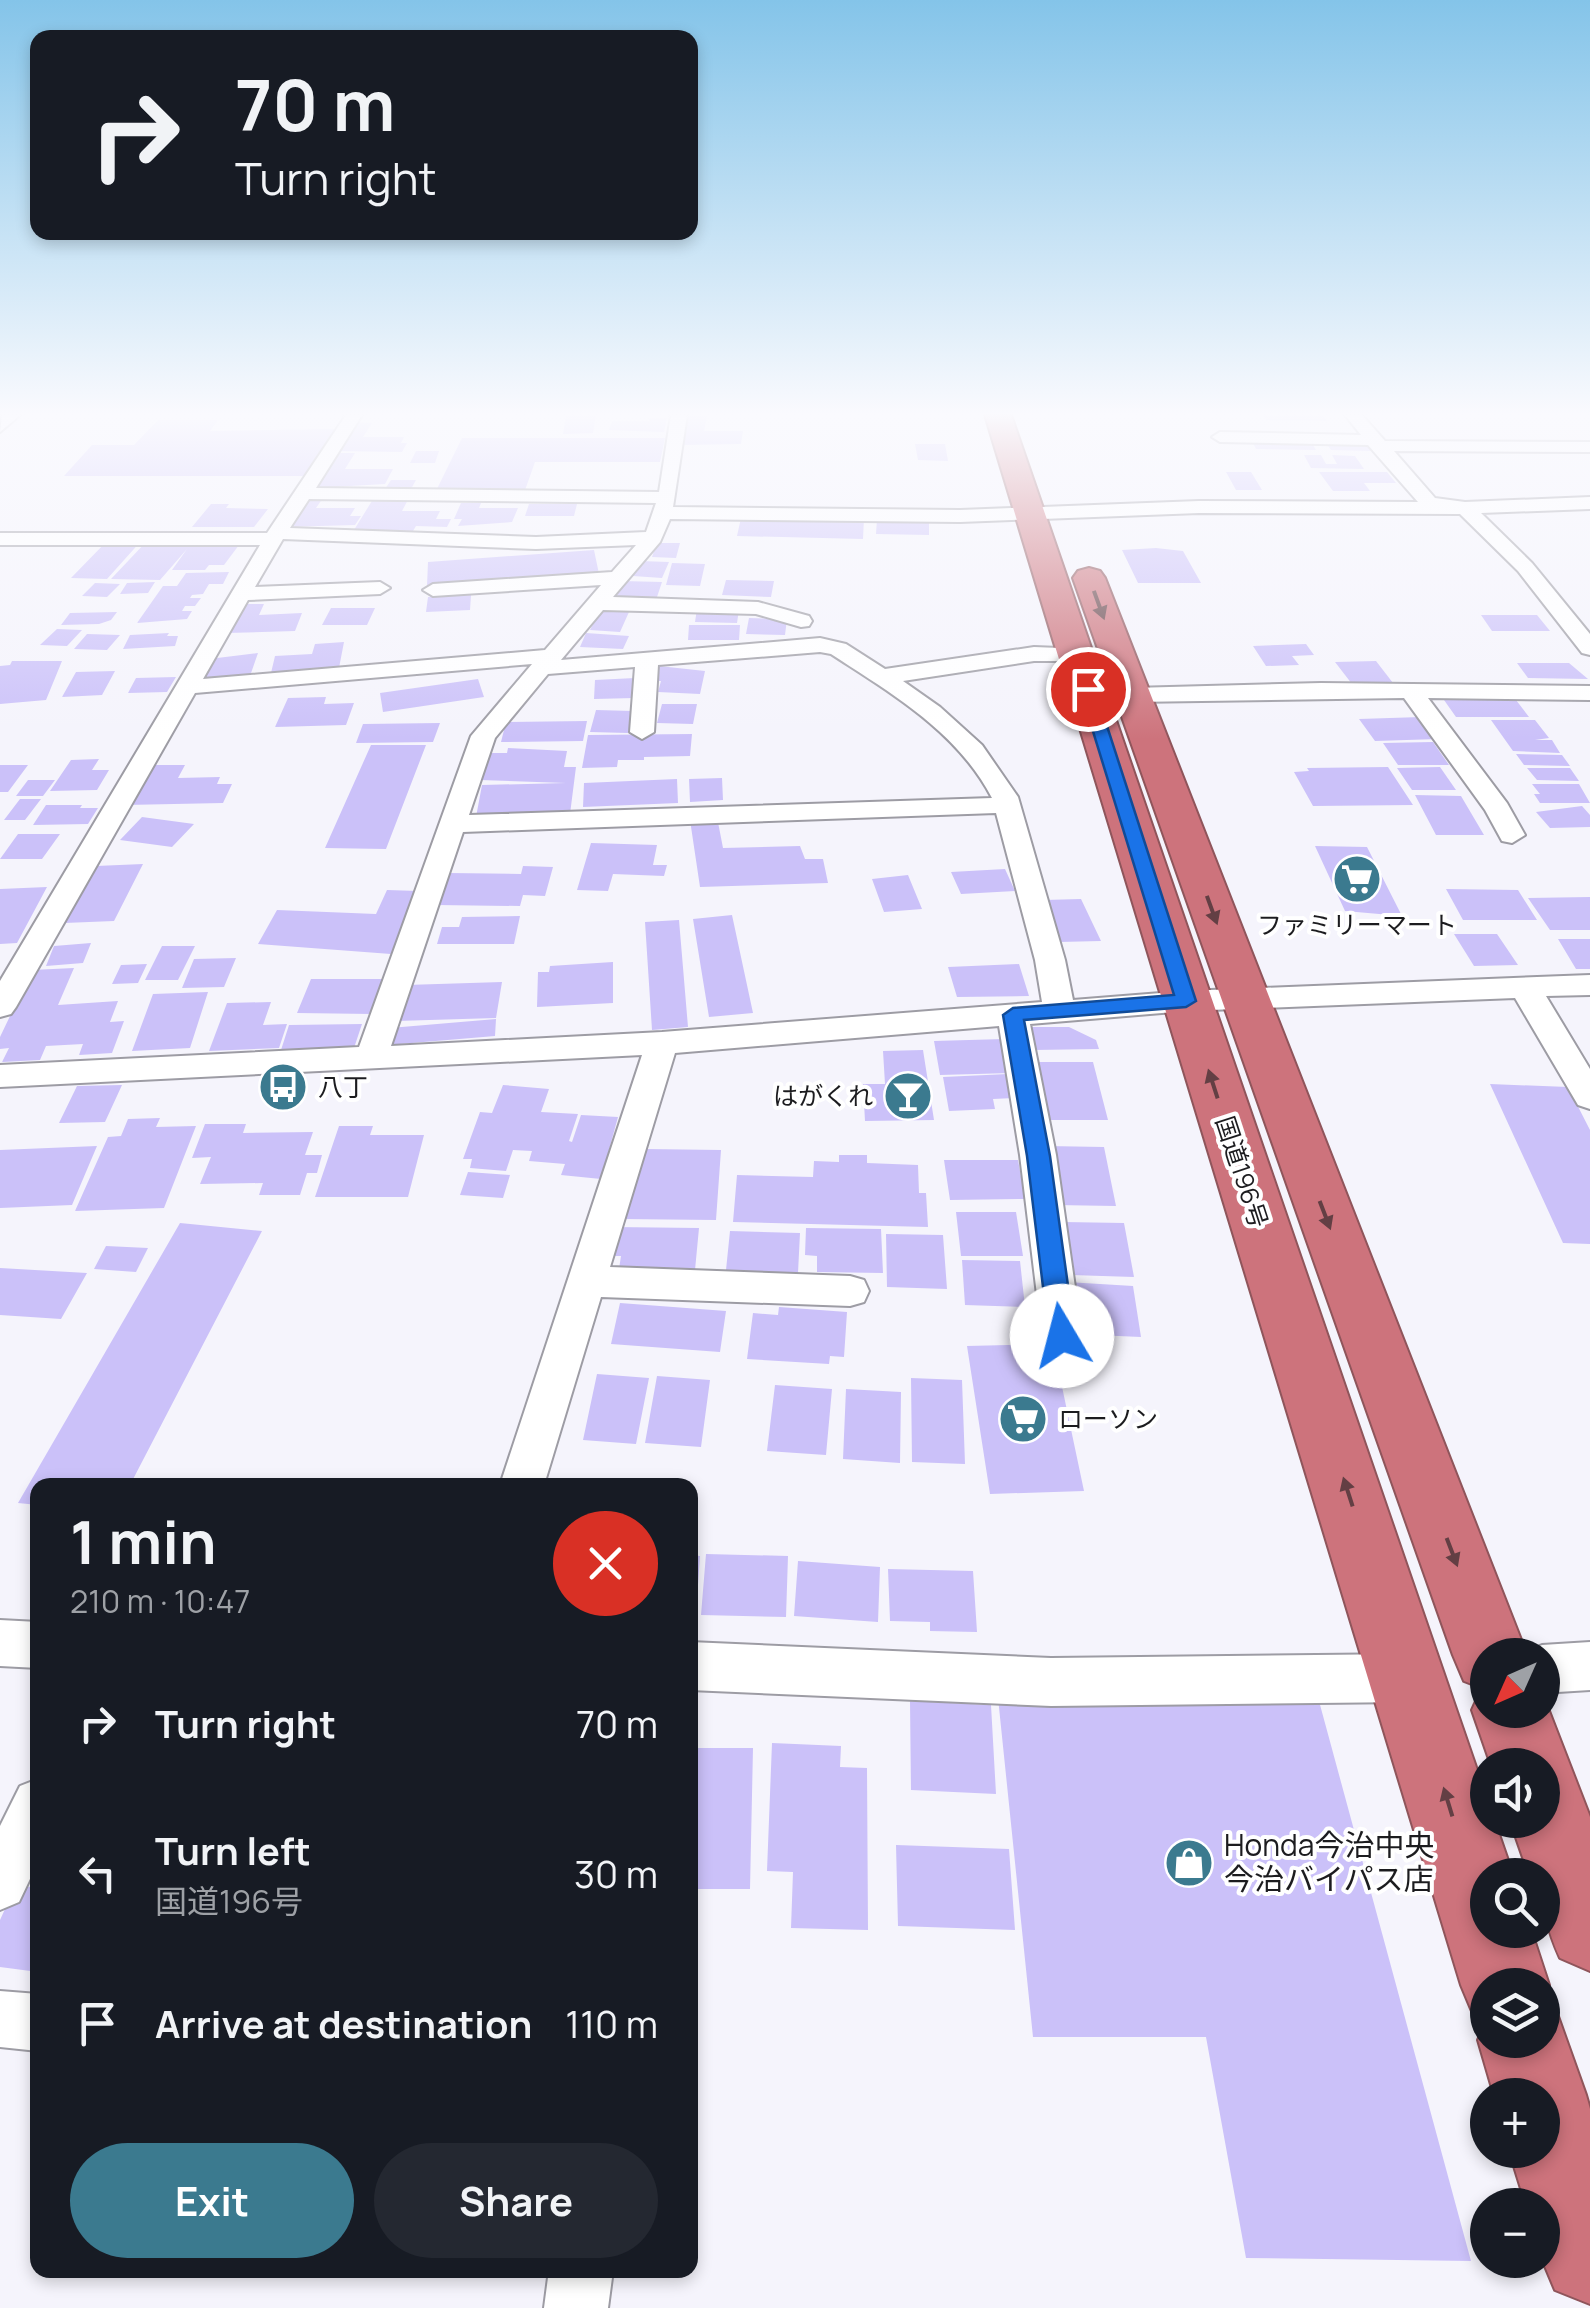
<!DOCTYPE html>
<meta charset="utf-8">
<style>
:root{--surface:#171b24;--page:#242831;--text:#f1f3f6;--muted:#9ea1a6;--accent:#3b7a8f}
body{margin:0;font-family:Manrope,"Noto Sans JP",sans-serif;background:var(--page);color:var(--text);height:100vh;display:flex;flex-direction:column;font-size:38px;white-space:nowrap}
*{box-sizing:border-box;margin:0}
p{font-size:32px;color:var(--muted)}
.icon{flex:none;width:55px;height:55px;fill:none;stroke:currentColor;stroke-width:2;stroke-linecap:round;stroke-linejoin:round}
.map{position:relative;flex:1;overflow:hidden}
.sheet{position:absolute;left:30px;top:1478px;width:668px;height:800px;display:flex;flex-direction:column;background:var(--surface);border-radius:20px;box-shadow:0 5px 15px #0003}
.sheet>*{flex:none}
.banner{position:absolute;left:30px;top:30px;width:668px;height:210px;border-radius:20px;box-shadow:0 5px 15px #0003;background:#171b24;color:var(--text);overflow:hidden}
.needle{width:65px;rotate:225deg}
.buttons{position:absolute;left:1470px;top:1638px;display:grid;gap:20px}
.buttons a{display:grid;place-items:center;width:90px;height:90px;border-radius:50%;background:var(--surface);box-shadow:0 5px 15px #0003;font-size:50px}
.pin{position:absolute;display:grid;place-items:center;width:85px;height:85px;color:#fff;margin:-42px;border:5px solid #fff;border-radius:50%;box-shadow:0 2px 10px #0007}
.me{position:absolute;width:110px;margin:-55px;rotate:352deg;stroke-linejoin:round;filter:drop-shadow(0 0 8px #0008)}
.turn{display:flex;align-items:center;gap:35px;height:210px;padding:0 40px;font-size:45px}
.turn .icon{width:130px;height:130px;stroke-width:2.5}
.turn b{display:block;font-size:70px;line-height:85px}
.round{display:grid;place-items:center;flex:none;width:105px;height:105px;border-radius:52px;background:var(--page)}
.overview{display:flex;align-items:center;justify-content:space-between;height:170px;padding:0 40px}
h1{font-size:60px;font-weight:700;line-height:75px}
.button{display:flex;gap:20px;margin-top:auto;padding:20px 40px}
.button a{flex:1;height:115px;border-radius:60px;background:var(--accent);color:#fff;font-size:40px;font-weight:700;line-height:115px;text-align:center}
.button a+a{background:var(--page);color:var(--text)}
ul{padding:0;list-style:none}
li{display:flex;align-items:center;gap:30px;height:150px;padding:0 40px}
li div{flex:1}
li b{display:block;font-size:38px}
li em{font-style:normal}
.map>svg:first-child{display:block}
.building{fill:#cbc1f9}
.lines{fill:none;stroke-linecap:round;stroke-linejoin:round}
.street-casing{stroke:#9d9ca4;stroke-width:4}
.highway-casing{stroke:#8f555b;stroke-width:4}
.street{fill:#fff;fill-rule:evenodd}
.highway{fill:#cd737c;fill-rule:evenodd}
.oneway{fill:#633f44}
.route{fill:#1a73e8;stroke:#114b97;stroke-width:2.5}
.labels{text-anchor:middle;stroke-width:8;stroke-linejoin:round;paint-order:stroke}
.poi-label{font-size:25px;fill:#1c1c1f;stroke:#fff;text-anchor:start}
.street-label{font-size:25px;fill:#1c1c1f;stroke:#fff}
.near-poi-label{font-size:30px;fill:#1c1c1f;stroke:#fff;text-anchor:start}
</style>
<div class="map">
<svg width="1590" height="2308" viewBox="0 0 1590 2308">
<rect width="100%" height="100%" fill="#f5f4fc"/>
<path class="building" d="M566,415H596L593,433L563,434Z
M1264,415H1323L1327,421L1266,420Z
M685,416H707L704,431H743L741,444L678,445Z
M650,418H667L664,432L609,430L612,421H649Z
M158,420H218L210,431L342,429L306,476H64L92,445H134Z
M355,422L372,423L363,437H404L401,443H407L402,452L335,451Z
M462,438H665L660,462H535L524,493H435Z
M1251,439L1310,440L1316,450L1256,449Z
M1326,443L1366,444L1371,451L1331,450Z
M915,444H945L948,461L918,460Z
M416,451H439L435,463H410Z
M331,453H355L345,469H393L385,484L314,488Z
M1304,455H1321L1326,464H1337L1332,455L1355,456L1364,469L1311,468Z
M1226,472H1251L1262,490H1236Z
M1319,472H1387L1396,483H1364L1370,491H1333Z
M391,480H416L411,489H385Z
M308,495H325L316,508H355L350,516H361L355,525L283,527Z
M375,496H410L402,511H440L436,519H451L447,527L416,526L413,531L354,530Z
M461,503H481L479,508H518L512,522L458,526L462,519H454Z
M211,504H229L226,508L268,509L254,527H192Z
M529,504H577L574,516H525Z
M741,518H864L863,539L737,536Z
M877,519L929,520V535L876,534Z
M108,540H142L107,579L71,578Z
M146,542L239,545L224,565H209L205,570H172L187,549L160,580L111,579Z
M657,543H680L676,558L652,557Z
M1156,548L1183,551L1201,583H1138L1122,550Z
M594,550L599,574L427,586L428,562Z
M640,561L669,562L662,578L633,576Z
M672,563L705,564L700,586L666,585Z
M229,572L223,584H209L203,594L192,595L190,598H201L195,606H185L182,611H192L187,619L137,623L163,586H177L186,573Z
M726,580L774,581L771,597L722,595Z
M622,581L662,582L657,597L617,596Z
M155,582L148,593L120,594L127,583Z
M95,583L120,584L107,597L82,596Z
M471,595L470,610L426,612L428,597Z
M239,604H264L259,615L302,613L295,631L226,633Z
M331,608H375L367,625H322Z
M697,609L739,610L737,623L695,622Z
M600,610L629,612L620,632L590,630Z
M117,612L111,620L99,624L61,625L70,613Z
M1481,615H1537L1550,631H1492Z
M749,618L787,619L785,635L746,634Z
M689,625H740L739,640H688Z
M57,629L82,630L67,646L40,645Z
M169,633L167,636H178L175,646L123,649L130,635Z
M586,633L629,636L623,649L580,647Z
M87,634L120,635L107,650L74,649Z
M344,642L339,668L271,673L275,656L312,654L315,644Z
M1306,644L1314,655L1292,656L1299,665L1266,666L1253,646Z
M258,653L250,676L198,682L209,659Z
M12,661H62L46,700L0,704V666L10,665Z
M1376,661L1393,683L1352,684L1335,662Z
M1517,663H1569L1588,679L1528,678Z
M659,666L705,671L700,694L658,692L661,681H655Z
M115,671L102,695L62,697L76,672Z
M176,677L167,692L128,693L136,678Z
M635,678L634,698L594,699L595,680Z
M478,679L484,697L383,712L380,693Z
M326,697L324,704L354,703L346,725L275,727L288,698Z
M1444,700H1516L1529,717H1456Z
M662,704H697L693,724L657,723Z
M596,710L633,711L628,733L590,732Z
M1421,717L1438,739L1375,741L1359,719Z
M1491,720H1535L1549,738L1535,740H1552L1560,753L1513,751Z
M587,721L583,741L501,742L506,722Z
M440,723L433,742L356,743L363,724Z
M692,734L690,756L644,757V760H618L617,767L582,768L588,735Z
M1433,742L1449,765H1398L1383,743Z
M371,745H426L386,849L325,848Z
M508,748L567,751L564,767H576L570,814L476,817L482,785L566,783L480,780L487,753H507Z
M1516,754L1562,755L1570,766L1524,765Z
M99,759L92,770H109L97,790L50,791L71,760Z
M0,765H28L8,792H0Z
M147,765H185L178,778L220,777L217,784H232L223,803L125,805Z
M1388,767L1413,805L1313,806L1294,772L1309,771L1307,768Z
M1440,767L1456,790H1412L1397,768Z
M1527,768H1570L1579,781L1537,780Z
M722,778L723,800L690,802L689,779Z
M677,779L678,803L583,807L584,783Z
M28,780H55L43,796H16Z
M1532,784H1579L1590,803H1540L1534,794H1540Z
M1415,795L1461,796L1484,835H1436Z
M20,799H41L25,820H4Z
M46,805H82L80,808H98L88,824L33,825Z
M1582,806L1590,815V827L1550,828L1536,812Z
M142,817L194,824L172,847L120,840Z
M717,817L723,848L800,846L805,859H823L828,883L700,887L690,820Z
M18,834H60L42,859H0Z
M591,843L657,845L653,865H667L664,876L613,874L608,891L577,890Z
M1315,846L1367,847L1402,916L1345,911Z
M143,864L114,921L64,923L96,866Z
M523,866L553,867L545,896L523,895L520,906L436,905L448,873L521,874Z
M1005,869L1015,891L961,894L951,872Z
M908,875L922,909L884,912L872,879Z
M47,887L17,943L0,944V889Z
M1446,889L1518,890L1537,920H1463Z
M387,890L418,891L391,954L258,944L277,910L376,914Z
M1590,897V930H1550L1528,898Z
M1081,899L1101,941L1059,942L1044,900Z
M732,915L753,1013L709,1017L693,919Z
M520,916L514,944H437L442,927H459L462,917Z
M679,920L688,1027L652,1030L645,922Z
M1454,934H1497L1518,965L1474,966Z
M1558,939H1590V969H1576Z
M91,943L83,963L46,966L54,946Z
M162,946H195L178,980H145Z
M236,958L224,987L182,988L194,959Z
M613,962V1003L537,1007L538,972H549L550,966Z
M147,964L138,983L112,984L121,965Z
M1019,964L1029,996L957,997L948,967Z
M74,968L58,1005L118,1001L110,1022L124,1021L112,1053L79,1055L83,1044L46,1046L40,1060L2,1062L9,1048L0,1049V1037L32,970Z
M311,979H383L372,1014L297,1013Z
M502,982L496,1018L396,1021L406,985Z
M208,992L190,1048L132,1051L153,994Z
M271,1002L263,1025L287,1024L279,1048L209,1051L227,1003Z
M496,1019L495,1036L388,1045L390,1028Z
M362,1024L354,1048L281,1050L289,1025Z
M1029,1027H1069L1096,1040L1099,1049L1034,1050Z
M1004,1039L1011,1073L940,1075L934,1041Z
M923,1050L934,1120L865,1121L863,1084H885L883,1051Z
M1037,1062H1093L1108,1120H1049Z
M1008,1074L1014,1098L993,1099L995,1109L949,1111L943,1077Z
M1490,1084L1568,1087L1590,1130V1244L1563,1243Z
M122,1085L105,1122L59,1123L77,1086Z
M503,1085L549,1089L541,1112L578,1114L569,1141L572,1142L581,1115L618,1117L601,1179L561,1175L565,1164L529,1161L532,1151L513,1150L506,1171L470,1168L472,1159H463L480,1112L492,1113Z
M160,1118L156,1127L196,1126L164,1208L75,1211L108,1137L121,1136L128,1119Z
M205,1124H246L243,1133L313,1132L305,1155H322L317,1173H307L300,1195H259L263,1183L200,1184L211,1157L192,1158Z
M339,1126H373L370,1135H424L408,1197H315Z
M97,1146L72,1205L0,1208V1150Z
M1046,1146L1104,1147L1116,1206L1055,1205Z
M645,1149L721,1150L716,1220L621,1219Z
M839,1155H867V1163L918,1165L919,1193H926L928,1227L733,1222L737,1175L813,1177L814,1161L839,1162Z
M944,1160H1018L1025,1199L950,1200Z
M468,1172L510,1175L503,1198L460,1195Z
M956,1212H1016L1023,1256H961Z
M1063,1222L1124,1223L1134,1277L1071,1275Z
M180,1223L262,1231L130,1485H38V1505L18,1503Z
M613,1227L699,1228L695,1270L619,1269L621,1256H609Z
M806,1228L881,1229L883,1273L817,1272V1256L805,1255Z
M730,1231L800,1233L798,1273L726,1270Z
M886,1234L943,1235L947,1289L887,1287Z
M106,1246L148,1248L136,1272L94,1269Z
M962,1260L1020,1261L1025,1307L965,1305Z
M0,1268L87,1273L61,1319L0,1315Z
M1067,1282L1133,1286L1141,1337L1072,1334Z
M620,1303L726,1311L720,1352L611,1344Z
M779,1307L847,1312L844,1357L830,1356L829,1364L747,1359L753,1313L778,1315Z
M1053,1344L1084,1491L990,1494L967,1346Z
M597,1374L649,1378L636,1444L583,1440Z
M657,1376L710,1380L701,1447L645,1443Z
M911,1378L962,1380L965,1464L912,1462Z
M775,1385L832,1389L826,1455L767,1451Z
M846,1389L901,1392L900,1463L843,1459Z
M706,1554L788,1556L786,1617L701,1615Z
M690,1555L700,1556L696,1614H690Z
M798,1561L880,1567L878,1622L794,1616Z
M888,1569L973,1571L977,1632L930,1631V1622L890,1621Z
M997,1688L1316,1690L1471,2261L1246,2258L1206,2037H1033Z
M910,1701L991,1705L996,1794L911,1790Z
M690,1731H698V1748H753L750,1889H690Z
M772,1743L841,1746L840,1767L867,1768L868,1930L791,1928L793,1872L767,1871Z
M896,1845L1009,1849L1015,1930L898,1926Z
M16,1885L38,1888V1972L0,1967V1920Z"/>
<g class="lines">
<g class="street-casing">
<path id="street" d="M2,415H20L0,432Z
M346,415H362L316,488L659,492L671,415H687L673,507L960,510L1199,501L1418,502L1368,445L1220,442L1212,437L1220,432L1361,435L1345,415H1362L1385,441L1590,442V452L1394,451L1435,498L1465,502L1590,497V509L1481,513L1532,563L1590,634V655L1582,653L1518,571L1460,514L1199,513L960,522L670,519L660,542L613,597L758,602L809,616L812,621L809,626L801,627L756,614L603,610L561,660L820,638L846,644L885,669L1034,647L1085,649L1088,654L1077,661H1034L903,681L940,707L982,745L1018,797L1065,960L1073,1000L1186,991L1590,975V995L1546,996L1590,1069V1109L1578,1105L1515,998L1186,1011L1030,1024L1056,1155L1082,1336L1076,1347L1062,1352L1048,1347L1042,1336L1020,1155L999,1026L675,1053L610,1267L850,1276L864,1280L869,1291L864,1302L850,1306L601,1297L544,1485H500L642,1055L0,1087V1065L359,1047L471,736L532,664L195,693L16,1007L11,1014L0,1017V981L260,545H0V533H267ZM309,499L656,503L646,532L536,537L290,528ZM283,539L536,549L636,545L612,572L433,584L423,590L433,596L601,585L545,650L203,679L248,600L380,594L390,588L380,582L255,587ZM820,652L831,654C892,694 957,731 992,798L469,815L495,738L548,674L635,667L630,732L642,739L654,732L658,665ZM996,813L1035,960L1042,1002L662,1032L391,1046L463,832Z
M1321,683L1590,686V700L1428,698L1507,803L1525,835L1512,843L1502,841L1485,810L1404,698L1132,702L1120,695L1132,688Z
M0,1620L38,1622V1668L0,1666Z
M690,1642L1051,1658L1409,1654L1426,1661L1433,1678L1426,1695L1409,1702L1051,1706L690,1690Z
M1590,1642V1690L1542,1693V1655L1525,1652L1542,1645Z
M38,1779V1862L19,1902L0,1910V1826L20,1786Z
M0,1991L38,1994V2051L0,2047Z
M549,2270H613L608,2308H544Z"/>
</g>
<g class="highway-casing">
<path id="highway" d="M985,415H1011L1488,1802V1820H1494L1513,1875H1488V1930H1531L1549,1985L1542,2001V1985H1488V2040H1542V2003L1555,2008L1586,2095L1590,2109V2304L1555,2290L1542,2259V2205H1526L1509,2150H1542V2095H1494L1478,2040L1486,2021L1474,2016L1461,1985Z
M1089,568L1100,571L1105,578L1527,1655H1488V1710H1542V1693L1590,1817V1971L1560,1958C1547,1929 1542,1907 1542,1875H1529L1510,1820H1542V1765H1491L1472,1710L1482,1688L1464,1681L1453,1655L1073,578L1078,571Z"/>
</g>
<use href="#street" class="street"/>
<use href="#highway" class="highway"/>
</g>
<defs><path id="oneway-solid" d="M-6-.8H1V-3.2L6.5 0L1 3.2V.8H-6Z" transform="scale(2.5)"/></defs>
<g class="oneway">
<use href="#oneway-solid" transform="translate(1099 605) rotate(70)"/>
<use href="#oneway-solid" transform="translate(1212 910) rotate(70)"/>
<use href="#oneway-solid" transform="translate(1213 1084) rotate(-108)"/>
<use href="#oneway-solid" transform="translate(1325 1215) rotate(69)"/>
<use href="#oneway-solid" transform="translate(1348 1492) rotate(-108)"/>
<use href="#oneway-solid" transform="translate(1452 1552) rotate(69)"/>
<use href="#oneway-solid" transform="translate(1448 1802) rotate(-107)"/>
</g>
<linearGradient id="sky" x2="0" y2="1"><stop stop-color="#84c4e9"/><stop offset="0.56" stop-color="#fafafe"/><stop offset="1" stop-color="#fafafe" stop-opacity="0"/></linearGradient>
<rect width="1590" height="739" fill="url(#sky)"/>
<path class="route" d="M1088,684L1095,689L1196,1001L1186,1007L1024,1020L1050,1156L1075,1336L1071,1343L1062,1346L1053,1343L1049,1336L1027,1156L1003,1015L1013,1008L1174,995L1080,689Z"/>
<defs>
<g id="supermarket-disc" transform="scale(2.5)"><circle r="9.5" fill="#3b7a8f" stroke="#fff"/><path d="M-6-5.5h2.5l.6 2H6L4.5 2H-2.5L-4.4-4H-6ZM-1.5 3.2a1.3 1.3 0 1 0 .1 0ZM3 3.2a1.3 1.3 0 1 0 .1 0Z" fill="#fff"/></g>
<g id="bus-disc" transform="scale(2.5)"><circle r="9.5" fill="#3b7a8f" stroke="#fff"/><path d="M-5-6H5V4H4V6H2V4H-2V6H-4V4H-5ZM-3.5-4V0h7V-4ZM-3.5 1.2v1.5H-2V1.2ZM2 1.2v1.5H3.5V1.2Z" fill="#fff"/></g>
<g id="bar-disc" transform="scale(2.5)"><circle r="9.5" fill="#3b7a8f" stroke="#fff"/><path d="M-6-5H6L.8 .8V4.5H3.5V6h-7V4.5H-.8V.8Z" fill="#fff"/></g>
<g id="shop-disc" transform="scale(2.5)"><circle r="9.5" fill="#3b7a8f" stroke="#fff"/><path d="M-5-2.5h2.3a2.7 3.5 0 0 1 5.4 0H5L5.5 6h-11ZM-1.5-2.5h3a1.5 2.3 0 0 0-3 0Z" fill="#fff"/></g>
</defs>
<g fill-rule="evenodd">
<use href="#supermarket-disc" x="1357" y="879"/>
<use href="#bus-disc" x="283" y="1087"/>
<use href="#bar-disc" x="908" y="1096"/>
<use href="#supermarket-disc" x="1023" y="1419"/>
<use href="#shop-disc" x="1189" y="1863"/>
</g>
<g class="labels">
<g class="poi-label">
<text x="1357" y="934" text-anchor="middle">ファミリーマート</text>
<text x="318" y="1096">八丁</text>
<text x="873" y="1105" text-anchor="end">はがくれ</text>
<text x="1058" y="1428">ローソン</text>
</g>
<g class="street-label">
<text transform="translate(1242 1172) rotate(72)" y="9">国道196号</text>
</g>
<g class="near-poi-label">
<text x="1224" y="1856">Honda今治中央<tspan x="1224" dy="34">今治バイパス店</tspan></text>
</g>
</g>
</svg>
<div class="buttons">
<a><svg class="needle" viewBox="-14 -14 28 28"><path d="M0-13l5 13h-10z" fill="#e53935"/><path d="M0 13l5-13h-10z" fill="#9ea1a6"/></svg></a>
<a><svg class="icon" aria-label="sound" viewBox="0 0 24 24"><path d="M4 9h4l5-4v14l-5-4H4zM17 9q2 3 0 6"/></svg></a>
<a><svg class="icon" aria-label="search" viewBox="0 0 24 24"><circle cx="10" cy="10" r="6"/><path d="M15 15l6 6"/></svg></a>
<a><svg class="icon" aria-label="layers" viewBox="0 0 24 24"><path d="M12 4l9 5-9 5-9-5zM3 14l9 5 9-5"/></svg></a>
<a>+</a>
<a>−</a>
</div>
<div class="pin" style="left:1088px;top:689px;background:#d93025"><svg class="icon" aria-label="arrive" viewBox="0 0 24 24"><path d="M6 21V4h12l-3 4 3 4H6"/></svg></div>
<svg class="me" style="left:1062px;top:1336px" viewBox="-20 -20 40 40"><circle r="19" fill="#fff"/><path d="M0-13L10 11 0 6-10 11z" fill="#1a73e8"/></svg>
<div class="banner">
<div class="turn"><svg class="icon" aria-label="right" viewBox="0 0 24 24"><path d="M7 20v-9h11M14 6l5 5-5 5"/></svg><div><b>70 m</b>Turn right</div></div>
</div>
<section class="sheet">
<div class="overview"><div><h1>1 min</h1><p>210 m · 10:47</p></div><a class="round" style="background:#d93025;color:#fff"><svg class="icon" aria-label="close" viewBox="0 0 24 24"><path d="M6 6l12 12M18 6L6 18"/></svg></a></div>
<ul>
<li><svg class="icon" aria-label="right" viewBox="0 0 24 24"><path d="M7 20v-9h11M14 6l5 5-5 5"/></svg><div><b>Turn right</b></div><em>70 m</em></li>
<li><svg class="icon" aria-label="left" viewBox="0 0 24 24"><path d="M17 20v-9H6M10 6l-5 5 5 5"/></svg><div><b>Turn left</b><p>国道196号</p></div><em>30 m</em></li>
<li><svg class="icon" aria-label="arrive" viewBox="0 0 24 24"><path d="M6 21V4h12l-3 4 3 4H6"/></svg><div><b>Arrive at destination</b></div><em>110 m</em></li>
</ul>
<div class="button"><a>Exit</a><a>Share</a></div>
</section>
</div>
